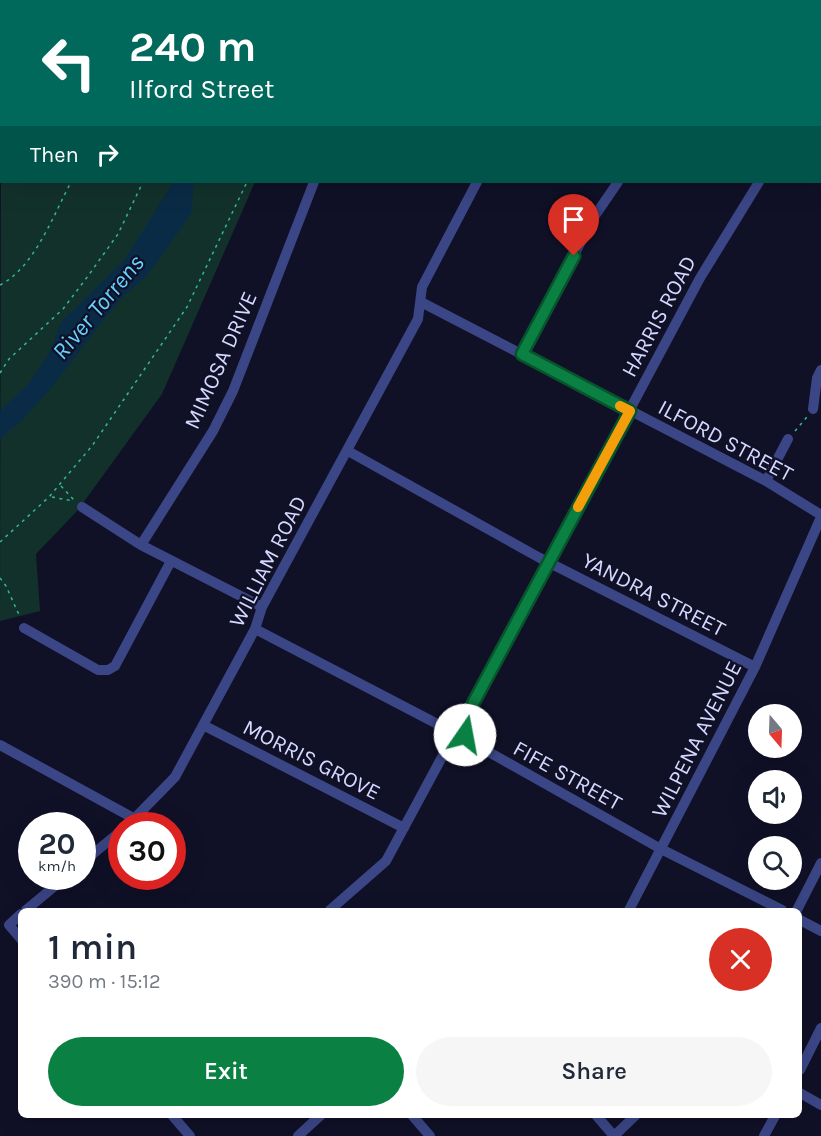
<!DOCTYPE html>
<meta charset="utf-8">
<style>
:root{--surface:#fff;--page:#f6f6f7;--text:#1f2937;--muted:#747a83;--accent:#0b8043}
body{margin:0;font-family:Karla,sans-serif;background:var(--page);color:var(--text);height:100vh;display:flex;flex-direction:column;font-size:22px;white-space:nowrap}
*{box-sizing:border-box;margin:0}
p{font-size:20px;color:var(--muted)}
.icon{flex:none;width:33px;height:33px;fill:none;stroke:currentColor;stroke-width:2;stroke-linecap:round;stroke-linejoin:round}
.map{position:relative;flex:1;overflow:hidden}
.panel{position:absolute;left:18px;top:908px;width:784px;height:210px;display:flex;flex-direction:column;background:var(--surface);border-radius:9px;box-shadow:0 6px 24px #0002}
.panel>*{flex:none}
.guide{position:absolute;left:0px;top:0px;width:822px;height:183px;box-shadow:0 6px 24px #0002;background:#00695c;color:#fff;overflow:hidden}
.needle{width:39px;rotate:161deg}
.buttons{position:absolute;left:748px;top:704px;display:grid;gap:12px}
.buttons a{display:grid;place-items:center;width:54px;height:54px;border-radius:50%;background:var(--surface);box-shadow:0 6px 24px #0002;font-size:30px}
.speed{position:absolute;left:18px;top:812px;display:flex;gap:12px;font-size:30px;font-weight:700;text-align:center}
.speed>*{display:grid;place-content:center;width:78px;height:78px;border-radius:50%;background:var(--surface);box-shadow:0 6px 24px #0002;line-height:1}
.speed small{font-size:15px;font-weight:400}
.speed .limit{border:9px solid #d22;background:#fff;color:#111}
.pin{position:absolute;display:grid;place-items:center;width:51px;height:51px;color:#fff;margin:-62px -26px;border-radius:50% 50% 50% 0;rotate:-45deg;box-shadow:0 0 6px #0007}
.pin .icon{rotate:45deg}
.me{position:absolute;width:66px;margin:-33px;rotate:12deg;stroke-linejoin:round;filter:drop-shadow(0 0 4px #0008)}
.turn{display:flex;align-items:center;gap:21px;height:126px;padding:0 30px;font-size:27px}
.turn .icon{width:78px;height:78px;stroke-width:2.5}
.turn b{display:block;font-size:42px;line-height:51px}
.then{display:flex;align-items:center;height:57px;padding:0 30px;background:#0003;gap:12px;font-size:22px}
.round{display:grid;place-items:center;flex:none;width:63px;height:63px;border-radius:32px;background:var(--page)}
.head{display:flex;align-items:center;justify-content:space-between;height:102px;padding:0 30px}
h1{font-size:36px;font-weight:600;line-height:45px}
.action{display:flex;gap:12px;margin-top:auto;padding:12px 30px}
.action a{flex:1;height:69px;border-radius:36px;background:var(--accent);color:#fff;font-size:24px;font-weight:600;line-height:69px;text-align:center}
.action a+a{background:var(--page);color:var(--text)}
.map>svg:first-child{display:block}
.green{fill:#13312b}
.water{fill:#0a2b46}
.lines{fill:none;stroke-linecap:round;stroke-linejoin:round}
.path{stroke:#30b998;stroke-width:1.5;stroke-dasharray:3 4.5;stroke-linecap:butt}
.minor{stroke:#3b4686;stroke-width:10}
.route-casing{stroke:#07532c;stroke-width:15}
.route{stroke:#0b8043;stroke-width:10}
.slow{stroke:#f59e0b;stroke-width:10}
.labels{text-anchor:middle;stroke-width:4.5;stroke-linejoin:round;paint-order:stroke}
.street-label{font-size:22px;fill:#d6d9ff;stroke:#101027}
.water-label{font-size:24px;font-style:italic;fill:#64d3ff;stroke:#101027}
</style>
<div class="map">
<svg width="821" height="1136" viewBox="0 0 821 1136">
<rect width="100%" height="100%" fill="#101027"/>
<path class="green" d="M0,0H89L2,2L1,105Z
M101,0H585L586,1L100,2Z
M1,143L2,182H255L162,394L78,510L36,554L40,611L0,621Z"/>
<path class="water" d="M172,182H194L191,214L147,276L123,297L106,317L49,391L23,419L0,439V411L29,383L48,355L62,321L125,259L168,191Z"/>
<g class="lines">
<path class="path" d="M206,2L207,0
M282,2L284,0
M496,2L498,0
M535,2V0
M578,2V0
M0,285C34,268 54,214 71,182
M0,373L9,359L63,309L88,276L118,234L143,182
M795,431L807,417
M61,486L74,500
M52,497L73,501
M0,542L49,497L92,446L187,307L247,182
M0,578L6,586L20,617"/>
<path class="minor" d="M597,0V2
M820,73L821,72
M820,171H821
M421,302L766,481L821,515
M522,354L594,217L618,182
M813,409L817,378L821,370
M348,451L538,557L755,667
M766,481L788,439
M82,507L141,545L262,607
M141,545L213,431L233,391L314,182
M24,628L98,670H108L115,666L171,561
M255,629L445,728
M443 734a11 11 0 1 1 22 0a11 11 0 1 1-22 0Z
M203,725L404,828
M461,726L700,278L759,182
M464,738L661,849L782,910
M0,745L135,819
M128,825L175,777L255,629L262,607L418,319L422,287L477,182
M82,863L122,830
M26,910L67,876
M330,910L386,861L449,744
M629,910L755,667L821,517
M797,910L821,863
M21,914L9,925L21,939
M800,920L821,931
M800,1070L821,1028
M800,1093L821,1105
M171,1114L190,1136
M411,1114L430,1136
M595,1114L614,1136L637,1114
M298,1136L322,1114
M764,1136L776,1114"/>
</g>
<g class="lines">
<g class="route-casing">
<path id="route" d="M465,735L461,726L630,411L522,354L574,256"/>
</g>
<use href="#route" class="route"/>
<path class="slow" d="M578,507L630,411L620,406"/>
</g>
<g class="labels">
<g class="street-label">
<text transform="translate(658 316) rotate(-62)" y="8">HARRIS ROAD</text>
<text transform="translate(220 360) rotate(-66)" y="8">MIMOSA DRIVE</text>
<text transform="translate(726 440) rotate(28)" y="8">ILFORD STREET</text>
<text transform="translate(267 561) rotate(-63)" y="8">WILLIAM ROAD</text>
<text transform="translate(654 594) rotate(27)" y="8">YANDRA STREET</text>
<text transform="translate(696 739) rotate(-63)" y="8">WILPENA AVENUE</text>
<text transform="translate(312 759) rotate(27)" y="8">MORRIS GROVE</text>
<text transform="translate(568 775) rotate(29)" y="8">FIFE STREET</text>
</g>
<g class="water-label">
<text transform="translate(98 307) rotate(-50)" y="8">River Torrens</text>
</g>
</g>
</svg>
<div class="buttons">
<a><svg class="needle" viewBox="-14 -14 28 28"><path d="M0-13l5 13h-10z" fill="#e53935"/><path d="M0 13l5-13h-10z" fill="#747a83"/></svg></a>
<a><svg class="icon" aria-label="sound" viewBox="0 0 24 24"><path d="M4 9h4l5-4v14l-5-4H4zM17 9q2 3 0 6"/></svg></a>
<a><svg class="icon" aria-label="search" viewBox="0 0 24 24"><circle cx="10" cy="10" r="6"/><path d="M15 15l6 6"/></svg></a>
</div>
<div class="speed"><div>20<small>km/h</small></div><div class="limit">30</div></div>
<div class="pin" style="left:574px;top:256px;background:#d93025"><svg class="icon" aria-label="arrive" viewBox="0 0 24 24"><path d="M6 21V4h12l-3 4 3 4H6"/></svg></div>
<svg class="me" style="left:465px;top:735px" viewBox="-20 -20 40 40"><circle r="19" fill="#fff"/><path d="M0-13L10 11 0 6-10 11z" fill="#0b8043"/></svg>
<div class="guide">
<div class="turn"><svg class="icon" aria-label="left" viewBox="0 0 24 24"><path d="M17 20v-9H6M10 6l-5 5 5 5"/></svg><div><b>240 m</b>Ilford Street</div></div>
<div class="then">Then<svg class="icon" aria-label="right" viewBox="0 0 24 24"><path d="M7 20v-9h11M14 6l5 5-5 5"/></svg></div>
</div>
<section class="panel">
<div class="head"><div><h1>1 min</h1><p>390 m · 15:12</p></div><a class="round" style="background:#d93025;color:#fff"><svg class="icon" aria-label="close" viewBox="0 0 24 24"><path d="M6 6l12 12M18 6L6 18"/></svg></a></div>
<div class="action"><a>Exit</a><a>Share</a></div>
</section>
</div>
